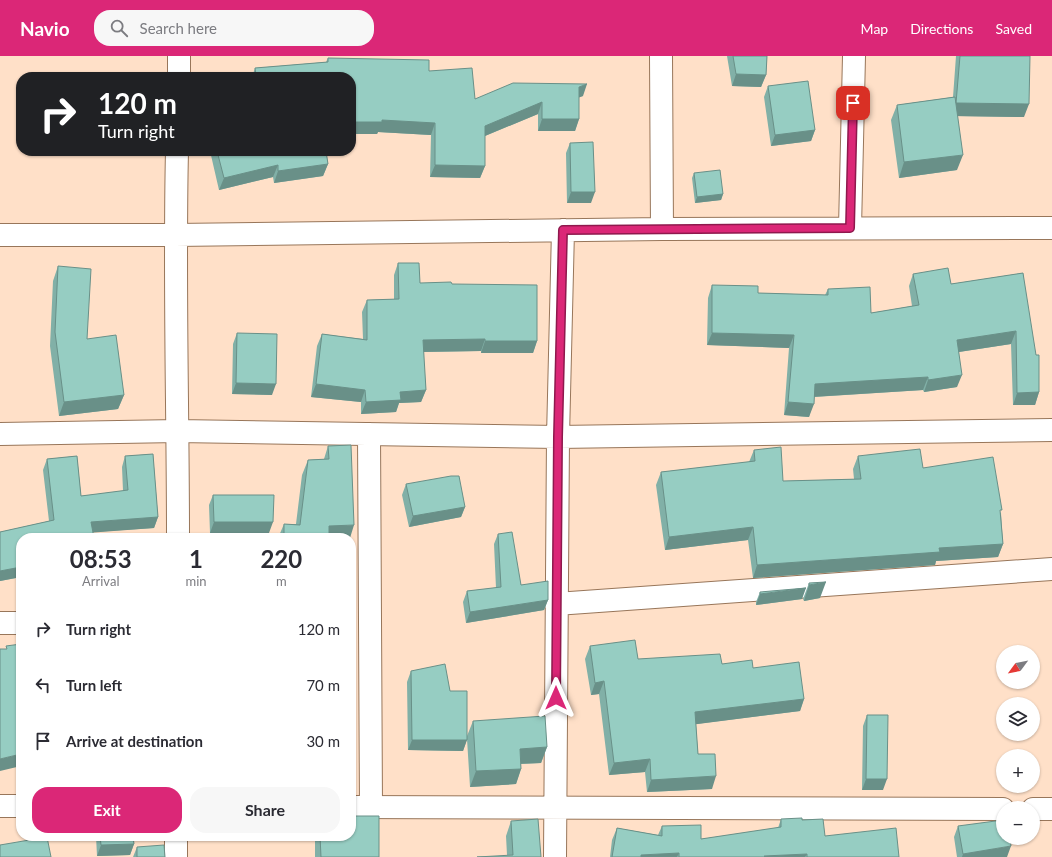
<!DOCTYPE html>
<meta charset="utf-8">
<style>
:root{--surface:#fff;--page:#f7f7f7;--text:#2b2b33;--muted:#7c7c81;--accent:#db2777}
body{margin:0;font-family:Lato,sans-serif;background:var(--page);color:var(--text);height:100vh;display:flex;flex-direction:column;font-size:15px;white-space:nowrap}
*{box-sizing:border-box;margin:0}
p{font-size:13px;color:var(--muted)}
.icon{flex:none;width:22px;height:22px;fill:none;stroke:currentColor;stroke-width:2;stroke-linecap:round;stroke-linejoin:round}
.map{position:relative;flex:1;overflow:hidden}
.details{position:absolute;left:16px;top:477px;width:340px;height:308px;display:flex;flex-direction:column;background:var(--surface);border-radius:16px;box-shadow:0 1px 3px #0004}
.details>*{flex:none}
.top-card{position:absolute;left:16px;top:16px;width:340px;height:84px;border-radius:16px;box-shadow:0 1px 3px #0004;background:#202124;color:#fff;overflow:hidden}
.needle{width:26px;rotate:238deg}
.buttons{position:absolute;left:996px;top:589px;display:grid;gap:8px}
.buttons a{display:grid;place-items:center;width:44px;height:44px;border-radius:50%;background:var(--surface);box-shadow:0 1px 3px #0004;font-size:20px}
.pin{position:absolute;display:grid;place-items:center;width:34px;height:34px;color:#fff;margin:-17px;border-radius:8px;box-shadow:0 2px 6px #0006}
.me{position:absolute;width:44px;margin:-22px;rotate:0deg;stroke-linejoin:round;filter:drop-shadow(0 0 3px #0008)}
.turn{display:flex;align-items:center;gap:14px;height:84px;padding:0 16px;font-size:18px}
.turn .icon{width:52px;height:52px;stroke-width:2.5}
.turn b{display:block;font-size:28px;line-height:34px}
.eta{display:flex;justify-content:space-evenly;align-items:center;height:68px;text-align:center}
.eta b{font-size:24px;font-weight:700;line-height:28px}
.action{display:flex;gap:8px;margin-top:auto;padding:8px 16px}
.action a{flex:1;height:46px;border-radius:16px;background:var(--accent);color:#fff;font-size:16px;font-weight:700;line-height:46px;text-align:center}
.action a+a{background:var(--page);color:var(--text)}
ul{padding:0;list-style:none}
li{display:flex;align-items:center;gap:12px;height:56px;padding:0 16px}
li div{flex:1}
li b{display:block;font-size:15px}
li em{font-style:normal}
header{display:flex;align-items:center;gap:24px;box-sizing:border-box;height:56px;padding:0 20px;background:var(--accent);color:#fff}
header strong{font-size:19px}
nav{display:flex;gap:22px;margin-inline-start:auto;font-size:14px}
.search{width:280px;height:36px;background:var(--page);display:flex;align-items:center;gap:10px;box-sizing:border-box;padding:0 14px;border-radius:16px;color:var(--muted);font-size:15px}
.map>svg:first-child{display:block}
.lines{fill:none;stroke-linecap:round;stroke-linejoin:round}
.minor-casing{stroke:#98765a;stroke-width:24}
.minor{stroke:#fff;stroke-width:22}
.wall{fill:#81b0a7}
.shaded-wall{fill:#699088}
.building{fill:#96cdc2;stroke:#699088}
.route-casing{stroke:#8e194d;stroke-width:10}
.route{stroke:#db2777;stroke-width:7}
</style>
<header>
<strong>Navio</strong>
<div class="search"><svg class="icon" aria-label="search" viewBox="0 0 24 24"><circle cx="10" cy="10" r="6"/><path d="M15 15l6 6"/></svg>Search here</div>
<nav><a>Map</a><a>Directions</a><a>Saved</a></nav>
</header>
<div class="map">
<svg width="1052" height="801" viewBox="0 0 1052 801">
<rect width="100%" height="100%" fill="#ffe0c8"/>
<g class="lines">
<g class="minor-casing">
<path id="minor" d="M661,0L662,173
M179,21V0
M177,95C174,224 178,353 178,482
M850,172L854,0
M0,179H175L662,173L1052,172
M0,378L178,375L558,381L1052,374
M369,378L371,751
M556,548L1052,513
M0,567H21
M0,750H21
M351,751L1003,753
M1033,753H1052
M176,801V780
M555,801L558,381L563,174"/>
</g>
<use href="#minor" class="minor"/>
</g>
<path class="wall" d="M727,0H767L766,19L761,31L732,30Z
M956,0H1024V61L957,60V114L899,122L891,64L897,49L953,41Z
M328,2L429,15L475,43L583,40L579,41V63L575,75H538V58L485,80V110L480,122L430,121L431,79L378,76L377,78H351V21H252L255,12L326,6Z
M768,30L815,74L811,85L771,90L764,41Z
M570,87L591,147H567L566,97Z
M210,95H326L328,108L323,120L274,127L273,121L219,134Z
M694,117L723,138L721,144L695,147L692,122Z
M398,207L420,227L452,228L537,285L533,297H481V295L423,296L426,334L421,346L399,347L396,356L361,358V346L311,341L317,290L322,278L363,283L362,256L367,244L394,243V219Z
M58,210L87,283L124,339L118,353L59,360L50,290L53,225Z
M1023,217L1039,336L1035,349H1013L1011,288L959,296L957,331L924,336L923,334L814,341L809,361L784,359L789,292L707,289L708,242L712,229L758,237L825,239L828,233L871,257L912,250L909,230L913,218L951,228Z
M237,277L272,339L232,338L233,288Z
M328,390L350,482H278L284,468H296L302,419L308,404L324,403Z
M754,394L783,425L854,423L853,413L858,400L923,412L1001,457L1003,488L998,501L936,505L935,509L753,522L748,484L665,494L656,429L661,416L749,406Z
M153,398L158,461L154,472L93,476L94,482H21V521L0,525V476L49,465L43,414L47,403L77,400L81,440L123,435L122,411L125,400Z
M406,428L465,451L461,461L409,471L402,439Z
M213,439L269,477H210L209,449Z
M498,478L521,529L548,544L544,554L466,567L463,546L467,535L496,532L494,488Z
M809,527L820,542L804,545L803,543Z
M760,536L802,543L756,549V546Z
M590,590L638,603L722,608L753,612L804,643L800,655L696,668L698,698L712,733L647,736L645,716L609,719L599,638L591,639L585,603Z
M411,615L450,635L467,680L473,665L547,691L541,707L521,708V713L516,728L470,731L467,683L463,695L408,694L407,626Z
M867,659L883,734H862L863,670Z
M781,763L802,764L825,780L899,801H610L612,784L617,772L658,779L662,770L701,783L778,772Z
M511,765L541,801L507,799L506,780Z
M958,770L1007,801H957L954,781Z
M96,780H133L134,788L130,799L97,800Z
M315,780H351L379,801H315Z
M137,791L165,801H133Z"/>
<path class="shaded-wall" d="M736,18L766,19L761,31L732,30Z
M587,28L583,40L575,43L579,31Z
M542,46L538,58L480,82L485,70Z
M956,47L1029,48L1024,61L951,60Z
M542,63H579L575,75H538Z
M382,64L435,67L431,79L378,76L377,78H351V66Z
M815,74L811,85L771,90L775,79Z
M963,99L957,114L899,122L904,106Z
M328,108L323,120L274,127L278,115Z
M278,109L273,121L219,134L224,122Z
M435,109L485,110L480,122L430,121Z
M571,136H595L591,147H567Z
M723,138L721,144L695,147L697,141Z
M1016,275L1011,288L952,297L957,284Z
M712,277L794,279L789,292L707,289Z
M485,283L481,295L418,296L423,284Z
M485,285H537L533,297H481Z
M962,319L957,331L924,336L928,324Z
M928,321L923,334L811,341L815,328Z
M236,327L276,328L272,339L232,338Z
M316,328L365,334L361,346L311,341Z
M426,334L421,346L399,347L396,356L361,358L366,346L400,336Z
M1039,336L1035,349H1013L1017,337Z
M124,339L118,353L59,360L64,346Z
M788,346L814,348L809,361L784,359Z
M465,451L461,461L409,471L413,460Z
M158,461L154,472L87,477L91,466Z
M214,466H273L269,477H210Z
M354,469L350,482H324L329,470Z
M753,471L748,484L665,494L669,481Z
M1003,488L998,501L936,505L935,509L753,522L757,509L939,492Z
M21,511V521L0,525V515Z
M826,526L820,542L804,545L809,529Z
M806,532L802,543L756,549L760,538Z
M548,544L544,554L466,567L470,556Z
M604,625L599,638L591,639L595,627Z
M804,643L800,655L690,669L695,656Z
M412,684H467L463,695L408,694Z
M547,691L541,707L514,708L520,693Z
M21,698V710L0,715V703Z
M650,703L645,716L609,719L614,707Z
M521,713L516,728L470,731L476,715Z
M716,720L712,733L647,736L651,724Z
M866,723H887L883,734H862Z
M134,788L130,799L97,800L101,789Z
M1011,790L1007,801H962L963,798Z
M679,797L677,801H640L641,799Z
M807,798L805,801H764V800Z"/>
<path class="building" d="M733,0H767L766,19L736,18Z
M960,0H1030L1029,48L956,47Z
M328,2L429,4V15L472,12L475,43L513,27L587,28L579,31V63H542V46L485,70V110L435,109V67L382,64V66H351V21H256L255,12L328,6Z
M808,25L815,74L775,79L768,30Z
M955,41L963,99L904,106L897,49Z
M593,86L595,136H571L570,87Z
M217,95H326L328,108L278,115V109L224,122Z
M720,114L723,138L697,141L694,117Z
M398,207H419L420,227L451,226L452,228L537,229V285H485V283L423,284L426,334L400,336L401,344L366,346L365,334L316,328L322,278L367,284V244L399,243Z
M58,210L91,213L87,283L116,279L124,339L64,346L55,276Z
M948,212L951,228L1023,217L1036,299H1039V336L1017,337L1016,275L957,284L962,319L928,324V321L815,328L814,348L788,346L794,279L712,277V229L758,230V237L828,239V233L870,231L871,257L919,249L913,218Z
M237,277L277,278L276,328L236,327Z
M351,389L354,469L329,470V482H284V468L300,469L308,404L329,403L328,390Z
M781,391L783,425L861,423L858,400L902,395L920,393L923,412L993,401L1002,454H1000L1003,488L939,492L940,496L757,509L753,471L669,481L661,416L755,405L754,394Z
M153,398L158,461L91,466L94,482H21V511L0,515V476L54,464L47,403L77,400L81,440L128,434L125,400Z
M451,420H459L465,451L413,460L406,428Z
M213,439H274L273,466H214Z
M512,476L521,529L548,525V544L470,556L467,535L501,531L498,478Z
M826,526L809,529V527Z
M806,532L760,538V536Z
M635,584L638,603L720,598L722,608L752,604L753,612L799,606L804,643L695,656L698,698H715L716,720L651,724L650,703L614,707L604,625L595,627L590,590Z
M21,588V698L0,703V593H7L6,590Z
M445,608L450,635H467V684H412L411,615Z
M867,659H888L887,723H866Z
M545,660L547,691L520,693L521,713L476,715L473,665Z
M351,760H379V801H321L320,780H351Z
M802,762V764L823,763L825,780L896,772L899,801H807V798L764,800L765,801H679V797L641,799V801H612L617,772L662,780V770L701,769V783L781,771V763Z
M538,763L541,801H477L513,799L511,765Z
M1003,764V782H1010L1011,790L963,798L958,770Z
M100,780H133L134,788L101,789Z
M47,781L51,801H0V789Z
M164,789L165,801H137V791Z"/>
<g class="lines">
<g class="route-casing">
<path id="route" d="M556,642L558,381L563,174L850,172L853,47"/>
</g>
<use href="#route" class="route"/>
</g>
</svg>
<div class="buttons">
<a><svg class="needle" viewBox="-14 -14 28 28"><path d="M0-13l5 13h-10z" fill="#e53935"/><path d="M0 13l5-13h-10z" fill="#7c7c81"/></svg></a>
<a><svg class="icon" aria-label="layers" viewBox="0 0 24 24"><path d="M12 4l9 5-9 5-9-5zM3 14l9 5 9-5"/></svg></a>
<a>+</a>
<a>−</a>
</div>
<div class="pin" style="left:853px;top:47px;background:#d93025"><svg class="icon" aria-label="arrive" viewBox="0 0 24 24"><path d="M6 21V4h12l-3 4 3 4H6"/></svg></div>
<svg class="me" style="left:556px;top:642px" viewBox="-20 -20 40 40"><path d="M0-17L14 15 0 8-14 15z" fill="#db2777" stroke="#fff" stroke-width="4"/></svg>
<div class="top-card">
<div class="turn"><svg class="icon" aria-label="right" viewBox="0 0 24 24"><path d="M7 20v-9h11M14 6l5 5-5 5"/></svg><div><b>120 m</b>Turn right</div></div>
</div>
<section class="details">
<div class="eta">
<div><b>08:53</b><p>Arrival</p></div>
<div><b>1</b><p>min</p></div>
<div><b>220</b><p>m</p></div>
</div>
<ul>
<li><svg class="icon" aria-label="right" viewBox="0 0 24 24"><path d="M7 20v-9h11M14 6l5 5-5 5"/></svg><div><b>Turn right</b></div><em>120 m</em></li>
<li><svg class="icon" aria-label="left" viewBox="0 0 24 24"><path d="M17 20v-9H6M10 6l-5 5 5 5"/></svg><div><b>Turn left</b></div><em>70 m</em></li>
<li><svg class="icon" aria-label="arrive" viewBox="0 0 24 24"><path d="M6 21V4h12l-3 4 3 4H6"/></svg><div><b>Arrive at destination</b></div><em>30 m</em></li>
</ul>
<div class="action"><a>Exit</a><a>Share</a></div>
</section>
</div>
